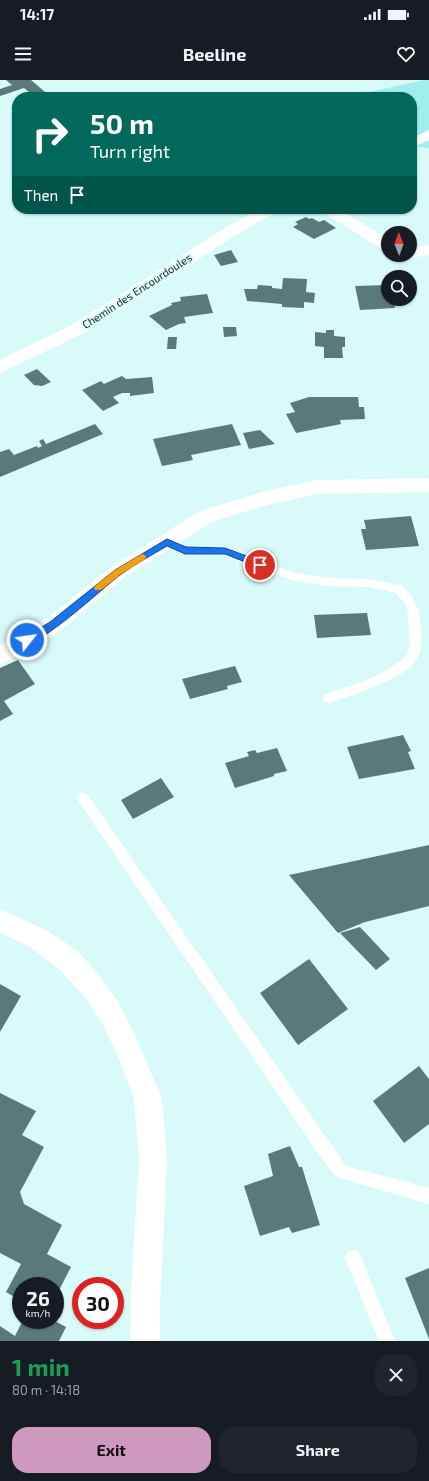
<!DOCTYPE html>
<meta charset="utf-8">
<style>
:root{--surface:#171b24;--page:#20242c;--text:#f1f3f6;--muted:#9ea1a6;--accent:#cf98be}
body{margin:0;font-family:"Exo 2",sans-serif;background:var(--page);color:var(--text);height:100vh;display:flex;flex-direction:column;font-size:15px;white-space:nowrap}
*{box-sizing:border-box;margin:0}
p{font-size:13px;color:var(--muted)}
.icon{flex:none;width:22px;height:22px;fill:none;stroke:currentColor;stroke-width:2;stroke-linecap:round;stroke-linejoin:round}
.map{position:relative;height:1261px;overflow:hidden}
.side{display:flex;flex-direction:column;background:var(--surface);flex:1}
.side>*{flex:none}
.hud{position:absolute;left:12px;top:12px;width:405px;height:122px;border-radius:16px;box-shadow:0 1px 3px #0004;background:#00695c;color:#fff;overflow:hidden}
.needle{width:26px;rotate:359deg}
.fabs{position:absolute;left:381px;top:146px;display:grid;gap:8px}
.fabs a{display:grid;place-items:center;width:36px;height:36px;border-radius:50%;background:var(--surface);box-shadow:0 1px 3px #0004;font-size:20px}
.speed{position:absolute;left:12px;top:1197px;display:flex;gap:8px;font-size:20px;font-weight:700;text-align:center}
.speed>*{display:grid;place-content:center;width:52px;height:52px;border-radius:50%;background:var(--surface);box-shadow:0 1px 3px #0004;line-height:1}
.speed small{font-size:10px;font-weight:400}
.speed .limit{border:6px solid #d22;background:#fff;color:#111}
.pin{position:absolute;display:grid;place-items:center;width:34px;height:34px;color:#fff;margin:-17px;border:2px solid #fff;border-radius:50%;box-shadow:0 1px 4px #0007}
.me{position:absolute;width:44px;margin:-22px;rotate:60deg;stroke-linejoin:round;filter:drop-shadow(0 0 3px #0008)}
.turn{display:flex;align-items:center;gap:14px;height:84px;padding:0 12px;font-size:18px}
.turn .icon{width:52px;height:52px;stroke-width:2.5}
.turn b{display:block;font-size:28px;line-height:34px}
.then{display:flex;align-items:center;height:38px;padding:0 12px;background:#0003;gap:8px;font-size:15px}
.round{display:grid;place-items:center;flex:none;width:42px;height:42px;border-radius:16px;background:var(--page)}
.summary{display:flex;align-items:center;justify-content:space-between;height:68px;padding:0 12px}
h1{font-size:24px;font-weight:700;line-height:30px;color:#1e9e55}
.cta{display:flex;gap:8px;margin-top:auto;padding:8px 12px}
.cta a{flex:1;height:46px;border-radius:16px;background:var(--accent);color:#111;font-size:16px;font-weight:700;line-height:46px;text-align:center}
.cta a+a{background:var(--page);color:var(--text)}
.status{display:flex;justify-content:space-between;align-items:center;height:28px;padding:0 20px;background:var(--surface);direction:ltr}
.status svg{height:11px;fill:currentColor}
header{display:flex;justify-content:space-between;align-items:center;height:52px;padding:0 12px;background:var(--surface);font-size:18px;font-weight:700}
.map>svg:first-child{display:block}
.green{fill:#a0eeed}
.building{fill:#5a7a79}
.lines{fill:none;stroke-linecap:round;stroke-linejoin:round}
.service{fill:#fff;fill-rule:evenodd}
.minor{fill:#fff;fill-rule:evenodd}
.secondary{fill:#fff;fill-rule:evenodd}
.route{fill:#1a73e8;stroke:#114b97}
.slow{fill:#f59e0b}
.labels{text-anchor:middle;stroke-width:4;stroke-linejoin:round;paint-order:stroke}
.far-street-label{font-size:11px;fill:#1a2727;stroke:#d8fbfa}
</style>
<div class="status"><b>14:17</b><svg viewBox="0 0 49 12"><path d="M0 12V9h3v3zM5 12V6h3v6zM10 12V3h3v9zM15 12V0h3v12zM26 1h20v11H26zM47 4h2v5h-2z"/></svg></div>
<header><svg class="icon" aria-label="menu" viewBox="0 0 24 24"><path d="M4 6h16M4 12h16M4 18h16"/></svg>Beeline<svg class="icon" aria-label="heart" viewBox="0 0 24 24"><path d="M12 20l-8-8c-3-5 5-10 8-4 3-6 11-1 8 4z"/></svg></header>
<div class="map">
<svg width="429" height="1261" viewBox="0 0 429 1261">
<rect width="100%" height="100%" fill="#d8fbfa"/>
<path class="green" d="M424,0H429V68L412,66V17H347Z"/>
<path class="building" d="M6,0H31L51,17H35L24,8L0,16V9L12,5Z
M306,137L309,139L312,138L319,142L324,140L336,148L314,159L293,147L298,144L295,142Z
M231,170L238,182L221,186L214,175Z
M283,198L307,199L306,212L315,213L314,223L304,222V228L282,227V224L247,221L244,209H257L258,205L272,206V208L282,209Z
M388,205V219H393L395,228L360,230L355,206Z
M207,214L213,233L184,237L186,243L179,244L166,250L149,236L172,225L171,223L181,221L180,217Z
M223,247H236L237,256L224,257Z
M326,250H334V256L345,257V267H342L343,278H324V267L315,266V252L326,253Z
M168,257H177L176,269H167Z
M37,289L51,302L42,306L34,305L24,295Z
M122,296L126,299L152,297L154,313L130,316V313H122L113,317L119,323L103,331L82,310L101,301L104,304Z
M309,317H358L359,327H364L365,339L340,340L341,344L296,353L286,334L295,332L290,323Z
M95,344L103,354L0,397V372L9,369L14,375L37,366L38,368L42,366L39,361L43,359L46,364Z
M232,344L241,365L191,375L193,380L162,386L153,359Z
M260,350L275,364L249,369L243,353Z
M411,436L419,466L366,470L361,449H366L364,440Z
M367,533L371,555L317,558L314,535Z
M18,580L35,604L4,621L13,634L0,641V588Z
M235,586L242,602L227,606L228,609L190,619L182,599Z
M403,655L411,671L408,672L415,689L359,699L347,667Z
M277,668L287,691L274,694V696L235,708L225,683L249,676L247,672L255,670L257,673Z
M161,698L174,717L133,739L121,720Z
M429,765V826L365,842L338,853L289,795Z
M360,847L390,879L376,890L340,853Z
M309,879L348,929L298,965L260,913Z
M0,904L21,916L0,952Z
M419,986L429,999V1044L404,1063L373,1021Z
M0,1013L36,1031L22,1055L44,1067L20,1112L24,1124L62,1145L47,1174L71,1187L55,1218V1206H21V1221L6,1212L21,1184L0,1173Z
M290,1066L299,1087H302L320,1145L292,1153L289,1147L260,1156L244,1106L273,1096L268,1074Z
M429,1188V1259L405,1198Z
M23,1240H53L66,1247L59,1261H0V1246L15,1256Z"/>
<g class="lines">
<path class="service" d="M167,458L186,467H225L295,493L329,498L369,499L403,506C417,523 420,528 421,550C422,562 422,572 415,582C403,599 349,616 329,623L325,622L323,618L325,614L365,601L389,589L406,577L410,566L407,526L396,513L369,507L329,506L295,501L244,484L224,475H185L163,465L162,462L163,459Z
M83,712L87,714L346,1086L429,1108V1124L336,1097L320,1076L79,722L77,718L79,714Z
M353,1170L359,1172L395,1261H379L345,1178L347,1172Z"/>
<path class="minor" d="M429,50V60L412,68V58Z
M259,129H279L276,132L242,151L84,253L0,293V280L72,245L230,145Z
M320,129H339L388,159V171L382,169L323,132Z
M429,165V175L410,178L403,175H410V168Z
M429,398V412L317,414L263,426L214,441L125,497L60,551L8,581L0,584V565L46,539L111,487L200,431L262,412L317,400Z"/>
<path class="secondary" d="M0,829L48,851L76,870L101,897L120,925L136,958L162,1019L167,1079L160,1226V1261H130V1226L139,1079L134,1019L117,974L102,943L83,915L58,888L30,867L0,853Z"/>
</g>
<path class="route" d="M167,459L186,467L225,468L263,482L264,485L260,488L225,474H185L167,466C152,475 135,484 120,495C105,506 39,568 24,563L22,560L24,558L50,542L115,490Z"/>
<path class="slow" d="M142,474L145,475L146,477L145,479L121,494L101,510H95L94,508L95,506L115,490Z"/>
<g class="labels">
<g class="far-street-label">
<text transform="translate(137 211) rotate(-33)" y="4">Chemin des Encourdoules</text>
</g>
</g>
</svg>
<div class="fabs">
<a><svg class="needle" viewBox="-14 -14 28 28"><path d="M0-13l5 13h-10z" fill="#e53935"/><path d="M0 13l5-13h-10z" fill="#9ea1a6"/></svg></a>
<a><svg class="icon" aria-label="search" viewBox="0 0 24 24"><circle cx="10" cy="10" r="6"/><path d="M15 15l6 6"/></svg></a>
</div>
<div class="speed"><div>26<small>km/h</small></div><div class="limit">30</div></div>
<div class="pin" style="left:260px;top:485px;background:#d93025"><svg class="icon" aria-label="arrive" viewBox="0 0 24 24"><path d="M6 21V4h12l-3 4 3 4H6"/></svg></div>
<svg class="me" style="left:27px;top:560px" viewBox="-20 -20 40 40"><circle r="17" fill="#1a73e8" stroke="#fff" stroke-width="3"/><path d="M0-11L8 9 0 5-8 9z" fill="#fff"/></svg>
<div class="hud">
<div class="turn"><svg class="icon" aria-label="right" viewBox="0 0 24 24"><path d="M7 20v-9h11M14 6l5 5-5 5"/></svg><div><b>50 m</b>Turn right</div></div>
<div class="then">Then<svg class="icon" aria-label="arrive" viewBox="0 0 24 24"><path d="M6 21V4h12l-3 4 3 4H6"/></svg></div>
</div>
</div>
<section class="side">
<div class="summary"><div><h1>1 min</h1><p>80 m · 14:18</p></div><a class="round"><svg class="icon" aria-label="close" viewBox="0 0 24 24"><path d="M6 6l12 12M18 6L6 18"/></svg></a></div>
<div class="cta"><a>Exit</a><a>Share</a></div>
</section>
